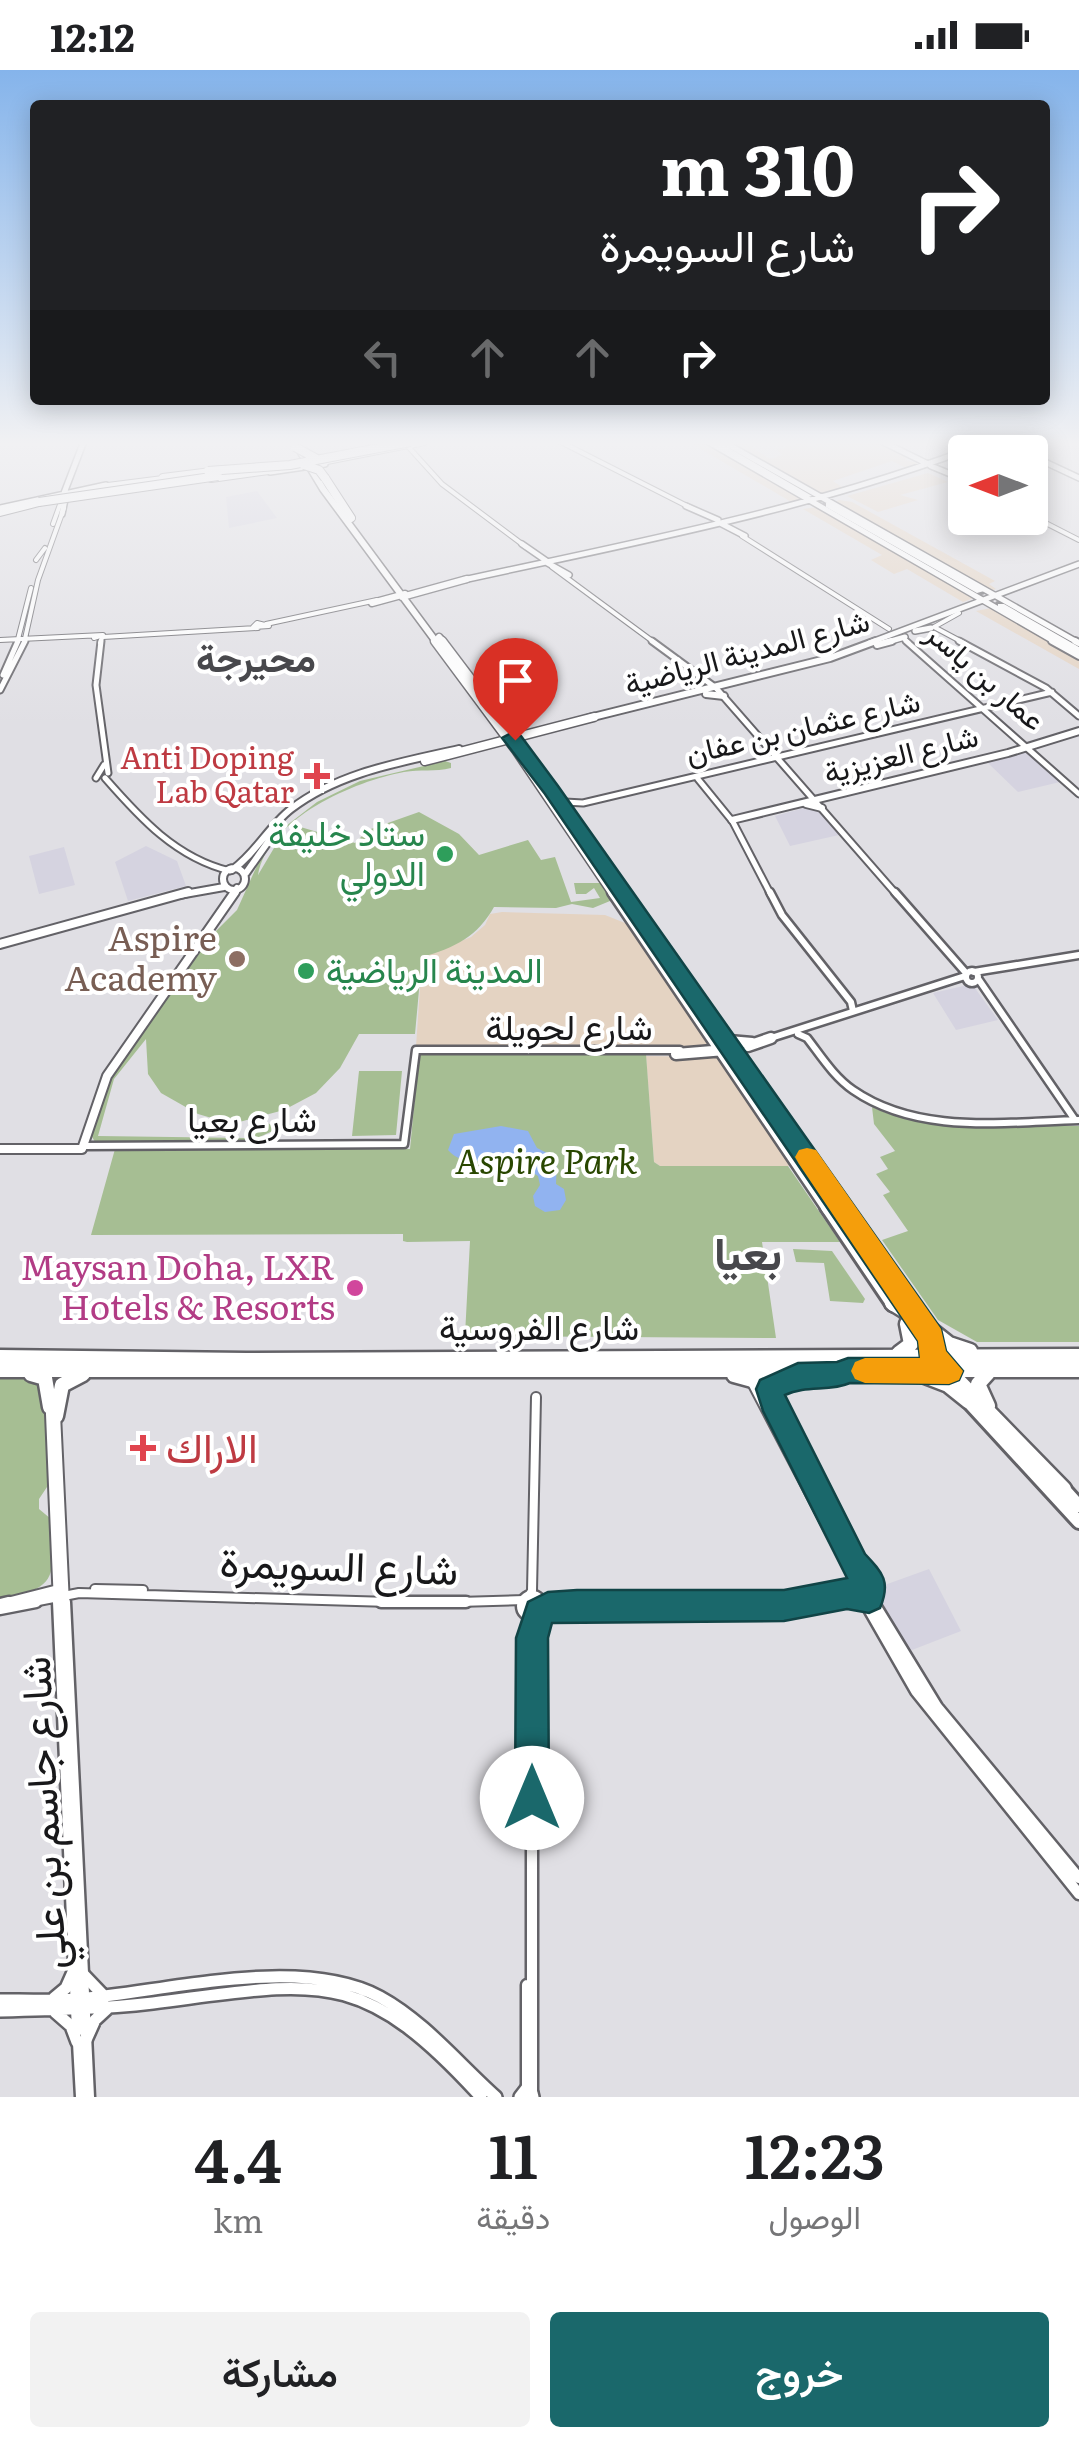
<!DOCTYPE html>
<html lang="ar">
<meta charset="utf-8">
<style>
:root{--surface:#fff;--page:#f2f2f2;--text:#202124;--muted:#757577;--accent:#1a686b}
body{margin:0;font-family:Literata,Vazirmatn,serif;background:var(--page);color:var(--text);direction:rtl;height:100vh;display:flex;flex-direction:column;font-size:38px;white-space:nowrap}
*{box-sizing:border-box;margin:0}
p{font-size:32px;color:var(--muted)}
.icon{flex:none;width:55px;height:55px;fill:none;stroke:currentColor;stroke-width:2;stroke-linecap:round;stroke-linejoin:round}
.map{position:relative;height:2027px;overflow:hidden;direction:ltr}
.drawer{display:flex;flex-direction:column;background:var(--surface);flex:1}
.drawer>*{flex:none}
.top-card{position:absolute;left:30px;top:30px;width:1020px;height:305px;border-radius:10px;box-shadow:0 5px 25px #0003;direction:rtl;background:#202124;color:#fff;overflow:hidden}
.needle{width:65px;rotate:270deg}
.tools{position:absolute;left:948px;top:365px;display:grid;gap:20px}
.tools a{display:grid;place-items:center;width:100px;height:100px;border-radius:10px;background:var(--surface);box-shadow:0 5px 25px #0003;font-size:50px}
.pin{position:absolute;display:grid;place-items:center;width:85px;height:85px;color:#fff;margin:-102px -42px;border-radius:50% 50% 50% 0;rotate:-45deg;box-shadow:0 0 10px #0007}
.pin .icon{rotate:45deg}
.me{position:absolute;width:110px;margin:-55px;rotate:0deg;stroke-linejoin:round;filter:drop-shadow(0 0 8px #0008)}
.turn{display:flex;align-items:center;gap:35px;height:210px;padding:0 30px;font-size:45px}
.turn .icon{width:130px;height:130px;stroke-width:2.5}
.turn b{display:block;font-size:70px;line-height:85px}
.lanes{display:flex;align-items:center;height:95px;padding:0 30px;background:#0003;justify-content:center;gap:50px;direction:ltr}
.lanes .off{opacity:.35}
.eta{display:flex;justify-content:space-evenly;align-items:center;height:170px;text-align:center}
.eta b{font-size:60px;font-weight:600;line-height:70px}
.cta{display:flex;gap:20px;margin-top:auto;padding:20px 30px}
.cta a{flex:1;height:115px;border-radius:10px;background:var(--accent);color:#fff;font-size:40px;font-weight:600;line-height:115px;text-align:center}
.cta a+a{background:var(--page);color:var(--text)}
.status{display:flex;justify-content:space-between;align-items:center;height:70px;padding:0 50px;background:var(--surface);direction:ltr}
.status svg{height:28px;fill:currentColor}
.map>svg:first-child{display:block}
.commercial{fill:#e4d3c2}
.built{fill:#d5d3e0}
.green{fill:#a6be93}
.water{fill:#91b3f0}
.lines{fill:none;stroke-linecap:round;stroke-linejoin:round}
.motorway-tunnel{stroke:#b8b7bc;stroke-width:8;stroke-dasharray:8 4;stroke-linecap:butt}
.tertiary-far4-casing{stroke:#636267;stroke-width:6}
.tertiary-far3-casing{stroke:#636267;stroke-width:9}
.tertiary-far2-casing{stroke:#636267;stroke-width:11}
.tertiary-far1-casing{stroke:#636267;stroke-width:12}
.tertiary-casing{stroke:#636267;stroke-width:15}
.secondary-far3-casing{stroke:#636267;stroke-width:8}
.secondary-far2-casing{stroke:#636267;stroke-width:10}
.secondary-far1-casing{stroke:#636267;stroke-width:12}
.secondary-casing{stroke:#636267;stroke-width:16}
.primary-far3-casing{stroke:#636267;stroke-width:9}
.primary-far2-casing{stroke:#636267;stroke-width:11}
.primary-far1-casing{stroke:#636267;stroke-width:15}
.primary-casing{stroke:#636267;stroke-width:18}
.trunk-far1-casing{stroke:#636267;stroke-width:10}
.trunk-casing{stroke:#636267;stroke-width:19}
.motorway-casing{stroke:#636267;stroke-width:6}
.tertiary-far4{stroke:#fff;stroke-width:4}
.tertiary-far3{stroke:#fff;stroke-width:5}
.tertiary-far2{stroke:#fff;stroke-width:6}
.tertiary-far1{stroke:#fff;stroke-width:8}
.tertiary{stroke:#fff;stroke-width:10}
.secondary-far3{stroke:#fff;stroke-width:5}
.secondary-far2{stroke:#fff;stroke-width:6}
.secondary-far1{stroke:#fff;stroke-width:8}
.secondary{stroke:#fff;stroke-width:11}
.primary-far3{stroke:#fff;stroke-width:6}
.primary-far2{stroke:#fff;stroke-width:8}
.primary-far1{stroke:#fff;stroke-width:10}
.primary{stroke:#fff;stroke-width:12}
.trunk-far1{stroke:#fff;stroke-width:8}
.trunk{stroke:#fff;stroke-width:14}
.motorway{fill:#fff;fill-rule:evenodd}
.trunk-bridge-casing{stroke:#636267;stroke-width:10;stroke-linecap:butt}
.trunk-bridge{stroke:#fff;stroke-width:8}
.route{fill:#1a686b;stroke:#114446;stroke-width:2.5}
.slow{fill:#f59e0b}
.health-dot{fill:#e0444e;stroke:#fff;stroke-width:4}
.leisure-dot{fill:#2e9e5b;stroke:#fff;stroke-width:4}
.education-dot{fill:#8d6e63;stroke:#fff;stroke-width:4}
.hotel-dot{fill:#d1479c;stroke:#fff;stroke-width:4}
.labels{text-anchor:middle;stroke-width:8;stroke-linejoin:round;paint-order:stroke}
.far-street-label{font-size:30px;fill:#18181a;stroke:#fff}
.far-health-label{font-size:30px;fill:#be3a42;stroke:#fff;text-anchor:end}
.leisure-label{font-size:35px;fill:#27864d;stroke:#fff;text-anchor:end}
.education-label{font-size:35px;fill:#785e54;stroke:#fff;text-anchor:end}
.street-label{font-size:35px;fill:#18181a;stroke:#fff}
.park-label{font-size:35px;font-style:italic;fill:#294700;stroke:#fff}
.hotel-label{font-size:35px;fill:#b23c85;stroke:#fff;text-anchor:end}
.far-district-label{font-size:38px;font-weight:bold;fill:#48484c;stroke:#fff}
.near-health-label{font-size:42px;fill:#be3a42;stroke:#fff;text-anchor:start}
.near-street-label{font-size:42px;fill:#18181a;stroke:#fff}
.district-label{font-size:45px;font-weight:bold;fill:#48484c;stroke:#fff}
</style>
<div class="status"><b>12:12</b><svg viewBox="0 0 49 12"><path d="M0 12V9h3v3zM5 12V6h3v6zM10 12V3h3v9zM15 12V0h3v12zM26 1h20v11H26zM47 4h2v5h-2z"/></svg></div>
<div class="map">
<svg width="1079" height="2027" viewBox="0 0 1079 2027">
<rect width="100%" height="100%" fill="#e0dfe4"/>
<path class="commercial" d="M687,371H706L802,429L793,433Z
M725,371H742L770,389L783,385L777,380L803,372L811,377L821,371H876L908,386L905,390L917,393L916,398L910,400L892,391L833,411L845,419L821,425Z
M928,403L948,412L900,425L918,430L878,442L847,426Z
M839,430L852,432L995,511L989,514L996,519L990,521L835,432Z
M817,437L974,528L963,532L907,499L894,504L871,490L882,485L803,439Z
M991,538L1079,588V599L976,541Z
M502,842L605,845L635,857L711,974L704,978L416,977L422,887L471,867L485,855L490,844Z
M646,986L720,987L795,1096H660L654,1092Z"/>
<path class="built" d="M257,421L277,448L229,458L226,427Z
M1024,682L1031,684L1060,712L1018,722L988,693Z
M811,736L818,738L839,765L790,776L775,746Z
M146,776L177,791L186,816L128,831L115,792Z
M64,777L75,815L39,824L29,786Z
M972,914L998,950L956,960L933,923Z
M929,1499L961,1561L912,1580L904,1574L877,1525L879,1517Z"/>
<path class="green" d="M445,691L451,693V698C435,702 420,699 404,702C355,711 268,748 258,805L274,778L297,756L355,773L368,760L419,742L459,764L479,785L528,770L541,790L555,787L571,832L600,828L594,818L586,824H576L574,813H603L612,826L610,831L593,838L572,834L556,838L494,837C478,866 455,878 422,887L415,964H359L340,998L316,1023L284,1040L232,1054L198,1044L161,1023L148,1004L146,969L114,1009L98,1066L246,1068L268,1053L277,1059L246,1073L95,1072L91,1065L109,1009L213,864L237,840L260,789L286,756L317,732L360,711Z
M419,983L646,984L654,1092L660,1096H788L840,1172H762L776,1268L489,1266L465,1265L470,1171L407,1172L403,1171V1164L91,1165L115,1079H410Z
M359,1001H402L396,1065L352,1066Z
M872,1037C934,1066 1012,1055 1079,1056V1272H977L938,1250L882,1170L908,1161L883,1125L890,1122L876,1104L888,1099L880,1087L895,1081L874,1054Z
M793,1179L832,1181L865,1229L863,1233L830,1231L824,1193L796,1192Z
M0,1308L36,1309L45,1314L49,1414L39,1429V1439L51,1449C53,1504 62,1518 0,1529Z"/>
<path class="water" d="M501,1056L528,1061L537,1078L557,1088L556,1114L564,1119L566,1130L560,1140L545,1142L535,1136L533,1126L540,1115L538,1106L527,1099L522,1087C497,1081 470,1104 448,1080L454,1064Z"/>
<g class="lines">
<path class="motorway-tunnel" d="M808,426L826,436
M976,522L1001,536"/>
<g class="tertiary-far4-casing">
<path id="tertiary-far4" d="M559,371L691,438
M404,372L442,414L526,477
M322,393L408,376
M1030,445L1079,470
M53,454L62,429
M742,466L889,559
M36,490L45,478
M552,497L655,573
M257,553L269,556L253,557Z
M266,554L377,530
M934,557L964,573
M934,557L959,543
M103,567L258,558
M903,568L909,573
M0,570L103,565L94,568
M17,573L31,518
M24,573L38,510L64,438
M100,573L102,568"/>
</g>
<g class="tertiary-far3-casing">
<path id="tertiary-far3" d="M101,571L96,615L108,703
M652,571L716,618L897,825
M906,571L1079,724
M959,571L1046,618L1079,646
M3,605L18,571
M0,620L25,571
M96,708L104,695
M105,708C140,748 176,788 230,801
M698,709L733,752L771,825
M565,732L583,733L1052,622"/>
</g>
<g class="tertiary-far2-casing">
<path id="tertiary-far2" d="M770,822L782,845L851,932L853,941
M895,822L966,903
M966 907a6 6 0 1 1 12 0a6 6 0 1 1-12 0Z
M974,902L1079,885
M979,910L1075,1050
M798,964L807,968C821,986 834,1007 853,1020C918,1065 1004,1052 1079,1050
M771,968L965,906
M83,1076L404,1074L416,980H680"/>
</g>
<g class="tertiary-far1-casing">
<path id="tertiary-far1" d="M751,1311L854,1508
M773,1316V1332L862,1505
M50,1344L58,1534
M56,1344L65,1534
M860,1506L869,1510L874,1519L863,1529L853,1521L852,1511Z
M95,1519L143,1520
M870,1526L874,1534
M528,1527L532,1521L536,1327
M863,1529L866,1534
M541,1531L587,1534
M0,1534L58,1519
M23,1534L79,1523L424,1533L524,1530
M789,1534L822,1529L850,1515"/>
</g>
<g class="tertiary-casing">
<path id="tertiary" d="M522 1536a10 10 0 1 1 20 0a10 10 0 1 1-20 0Z
M58,1532L77,1961
M65,1532L89,2027
M381,1532H466
M552,1532L612,1536L805,1532
M865,1532L916,1621L1079,1824
M873,1532L937,1637L1079,1808
M0,1534L9,1532
M0,1539L36,1532
M527,1915V2018
M78,1973L81,2027
M532,2026V1568L539,1544"/>
</g>
<g class="secondary-far3-casing">
<path id="secondary-far3" d="M707,371L1057,573
M722,371L1079,573
M881,371L930,395
M990,374L1000,373L1022,382
M1030,385L1079,408
M931,396L965,410
M270,402L325,394
M64,423L84,371
M686,436L718,450
M0,438L106,415
M62,444L66,425
M718,452L745,466
M522,474L548,492
M544,491L569,505
M463,510C641,471 819,438 990,371
M915,561L931,558
M869,573L1079,494
M884,573L905,567"/>
</g>
<g class="secondary-far2-casing">
<path id="secondary-far2" d="M1052,571L1079,586
M1075,571L1079,573
M877,575L892,571
M706,624L724,626
M589,648L830,588L876,571
M806,734L822,738
M732,750L1008,683L1079,661
M223 809a11 11 0 1 1 22 0a11 11 0 1 1-22 0Z
M232,800C256,783 269,756 291,739C339,702 402,692 459,679
M246,803L280,755
M179,825L224,817
M233,825L237,818"/>
</g>
<g class="secondary-far1-casing">
<path id="secondary-far1" d="M0,874L188,822
M0,1079H82L107,1006L235,822"/>
</g>
<g class="secondary-casing">
<path id="secondary" d="M82,1903L105,1927
M54,1928L66,1918L74,1900
M0,1930C25,1930 51,1931 77,1929C166,1922 299,1884 380,1927C424,1951 459,1994 496,2027
M0,1941C51,1940 102,1939 153,1933C318,1912 360,1894 481,2027
M55,1942L71,1956L77,1972
M86,1970L95,1950L108,1938
M532,2023L533,2027
M520,2027L527,2018"/>
</g>
<g class="primary-far3-casing">
<path id="primary-far3" d="M294,371L323,419L437,573
M402,527L467,509
M372,533L405,524
M439,567L444,573"/>
</g>
<g class="primary-far2-casing">
<path id="primary-far2" d="M435,571L516,680L614,825
M442,571L535,694L625,825
M425,691L594,647"/>
</g>
<g class="primary-far1-casing">
<path id="primary-far1" d="M613,822L828,1140
M624,822L843,1140
M729,971L752,973
M748,976L771,968
M676,984L725,980"/>
</g>
<g class="primary-casing">
<path id="primary" d="M827,1137L893,1235
M841,1137L915,1244
M965,1328L1079,1452
M1062,1417L1079,1436"/>
</g>
<g class="trunk-far1-casing">
<path id="trunk-far1" d="M410,374L424,371
M163,408L219,401
M211,408L276,399
M325,408L351,448
M100,418L171,409
M0,442L39,432"/>
</g>
<g class="trunk-casing">
<path id="trunk" d="M892,1233L905,1241L933,1278
M920,1251L949,1274L970,1281
M899,1283L911,1274L907,1254
M0,1287L246,1290L1079,1286
M910,1295L931,1289L935,1281L932,1268
M0,1300H1079
M948,1300L1064,1419
M988,1303L978,1314L988,1336
M31,1304L45,1308L50,1337
M734,1305L774,1316L801,1305
M922,1305L948,1315L968,1331
M56,1346L62,1315L83,1304"/>
</g>
<g class="motorway-casing">
<path id="motorway" d="M709,371H717L812,426L805,428Z
M826,433H832L984,521L977,523L826,437Z
M998,534H1004L1079,577V584L998,538Z"/>
</g>
<use href="#tertiary-far4" class="tertiary-far4"/>
<use href="#tertiary-far3" class="tertiary-far3"/>
<use href="#tertiary-far2" class="tertiary-far2"/>
<use href="#tertiary-far1" class="tertiary-far1"/>
<use href="#tertiary" class="tertiary"/>
<use href="#secondary-far3" class="secondary-far3"/>
<use href="#secondary-far2" class="secondary-far2"/>
<use href="#secondary-far1" class="secondary-far1"/>
<use href="#secondary" class="secondary"/>
<use href="#primary-far3" class="primary-far3"/>
<use href="#primary-far2" class="primary-far2"/>
<use href="#primary-far1" class="primary-far1"/>
<use href="#primary" class="primary"/>
<use href="#trunk-far1" class="trunk-far1"/>
<use href="#trunk" class="trunk"/>
<use href="#motorway" class="motorway"/>
<g class="trunk-bridge-casing">
<path id="trunk-bridge" d="M295,377L317,389
M304,395L319,400L325,408
M208,401L290,395L410,372
M39,432L218,406"/>
</g>
<use href="#trunk-bridge" class="trunk-bridge"/>
</g>
<linearGradient id="sky" x2="0" y2="1"><stop stop-color="#85b4eb"/><stop offset="0.57" stop-color="#f1f1f3"/><stop offset="1" stop-color="#f1f1f3" stop-opacity="0"/></linearGradient>
<rect width="1079" height="655" fill="url(#sky)"/>
<path class="route" d="M511,663L521,666L558,716L941,1259L946,1281L963,1301L959,1310L949,1314L850,1313C829,1322 807,1315 785,1325L865,1484C883,1503 891,1512 880,1538L869,1543L847,1539L784,1551L552,1553L548,1568L549,1728L544,1741L532,1746L520,1741L515,1728L516,1568L528,1532L548,1522L577,1520H784L847,1508L763,1341L756,1319L760,1310L798,1293L837,1292L848,1288H920L918,1271L545,724L502,668Z"/>
<path class="slow" d="M807,1078L816,1080L941,1259L946,1281L963,1301L959,1310L949,1314L865,1313L855,1309L851,1301L855,1292L865,1288H920L918,1271L799,1094L795,1087L799,1080Z"/>
<g class="health-dot">
<path d="M312 691h10v10h10v10h-10v10h-10v-10h-10v-10h10z"/>
<path d="M138 1363h10v10h10v10h-10v10h-10v-10h-10v-10h10z"/>
</g>
<g class="leisure-dot">
<circle cx="445" cy="784" r="10"/>
<circle cx="306" cy="901" r="10"/>
</g>
<circle class="education-dot" cx="237" cy="889" r="10"/>
<circle class="hotel-dot" cx="355" cy="1218" r="10"/>
<g class="labels">
<g class="far-street-label">
<text transform="translate(747 583) rotate(-15)" y="10">شارع المدينة الرياضية</text>
<text transform="translate(985 607) rotate(41)" y="10">عمار بن ياسر</text>
<text transform="translate(803 658) rotate(-13)" y="10">شارع عثمان بن عفان</text>
<text transform="translate(901 685) rotate(-14)" y="10">شارع العزيزية</text>
</g>
<g class="far-health-label">
<text x="294" y="699">Anti Doping<tspan x="294" dy="34">Lab Qatar</tspan></text>
</g>
<g class="leisure-label">
<text x="425" y="776">ستاد خليفة<tspan x="425" dy="40">الدولي</tspan></text>
<text x="326" y="913" text-anchor="start">المدينة الرياضية</text>
</g>
<g class="education-label">
<text x="217" y="881">Aspire<tspan x="217" dy="40">Academy</tspan></text>
</g>
<g class="street-label">
<text x="569" y="970">شارع لحويلة</text>
<text x="252" y="1062">شارع بعيا</text>
<text x="539" y="1270">شارع الفروسية</text>
</g>
<g class="park-label">
<text x="546" y="1104">Aspire Park</text>
</g>
<g class="hotel-label">
<text x="335" y="1210">Maysan Doha, LXR<tspan x="335" dy="40">Hotels &amp; Resorts</tspan></text>
</g>
<g class="far-district-label">
<text x="256" y="602">محيرجة</text>
</g>
<g class="near-health-label">
<text x="166" y="1393">الاراك</text>
</g>
<g class="near-street-label">
<text transform="translate(339 1496) rotate(2)" y="15">شارع السويمرة</text>
<text transform="translate(43 1743) rotate(-93)" y="15">شارع جاسم بن علي</text>
</g>
<g class="district-label">
<text x="748" y="1200">بعيا</text>
</g>
</g>
</svg>
<div class="tools">
<a><svg class="needle" viewBox="-14 -14 28 28"><path d="M0-13l5 13h-10z" fill="#e53935"/><path d="M0 13l5-13h-10z" fill="#757577"/></svg></a>
</div>
<div class="pin" style="left:515px;top:670px;background:#d93025"><svg class="icon" aria-label="arrive" viewBox="0 0 24 24"><path d="M6 21V4h12l-3 4 3 4H6"/></svg></div>
<svg class="me" style="left:532px;top:1728px" viewBox="-20 -20 40 40"><circle r="19" fill="#fff"/><path d="M0-13L10 11 0 6-10 11z" fill="#1a686b"/></svg>
<div class="top-card">
<div class="turn"><svg class="icon" aria-label="right" viewBox="0 0 24 24"><path d="M7 20v-9h11M14 6l5 5-5 5"/></svg><div><b>310 m</b>شارع السويمرة</div></div>
<div class="lanes"><svg class="icon off" aria-label="left" viewBox="0 0 24 24"><path d="M17 20v-9H6M10 6l-5 5 5 5"/></svg><svg class="icon off" aria-label="ahead" viewBox="0 0 24 24"><path d="M12 20V5M6 11l6-6 6 6"/></svg><svg class="icon off" aria-label="ahead" viewBox="0 0 24 24"><path d="M12 20V5M6 11l6-6 6 6"/></svg><svg class="icon" aria-label="right" viewBox="0 0 24 24"><path d="M7 20v-9h11M14 6l5 5-5 5"/></svg></div>
</div>
</div>
<section class="drawer">
<div class="eta">
<div><b>12:23</b><p>الوصول</p></div>
<div><b>11</b><p>دقيقة</p></div>
<div><b>4.4</b><p>km</p></div>
</div>
<div class="cta"><a>خروج</a><a>مشاركة</a></div>
</section>
